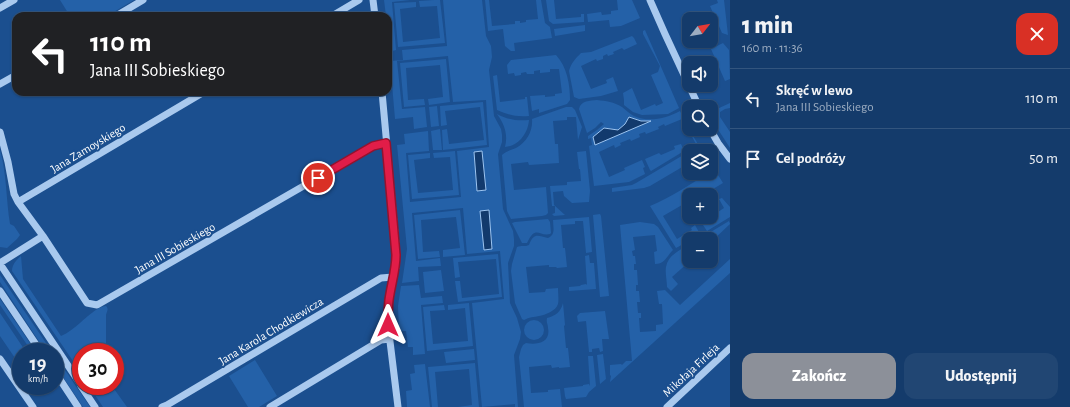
<!DOCTYPE html>
<html lang="pl">
<meta charset="utf-8">
<style>
:root{--surface:#143b6b;--page:#214673;--text:#f1f3f6;--muted:#9dadc1;--line:#33557e;--accent:#8c9099}
body{margin:0;font-family:"Alegreya Sans",sans-serif;background:var(--page);color:var(--text);height:100vh;display:flex;flex-direction:column;font-size:15px;white-space:nowrap}
*{box-sizing:border-box;margin:0}
p{font-size:13px;color:var(--muted)}
.icon{flex:none;width:22px;height:22px;fill:none;stroke:currentColor;stroke-width:2;stroke-linecap:round;stroke-linejoin:round}
.map{position:relative;flex:1;overflow:hidden}
.side{display:flex;flex-direction:column;background:var(--surface);width:340px}
.side>*{flex:none}
.banner{position:absolute;left:12px;top:12px;width:380px;height:84px;border-radius:12px;box-shadow:0 1px 3px #0004,0 0 0 1px var(--line);background:#202124;color:#fff;overflow:hidden}
.needle{width:26px;rotate:59deg}
.controls{position:absolute;left:682px;top:12px;display:grid;gap:8px}
.controls a{display:grid;place-items:center;width:36px;height:36px;border-radius:8px;background:var(--surface);box-shadow:0 1px 3px #0004,0 0 0 1px var(--line);font-size:20px}
.speed{position:absolute;left:12px;top:343px;display:flex;gap:8px;font-size:20px;font-weight:700;text-align:center}
.speed>*{display:grid;place-content:center;width:52px;height:52px;border-radius:50%;background:var(--surface);box-shadow:0 1px 3px #0004,0 0 0 1px var(--line);line-height:1}
.speed small{font-size:10px;font-weight:400}
.speed .limit{border:6px solid #d22;background:#fff;color:#111}
.pin{position:absolute;display:grid;place-items:center;width:34px;height:34px;color:#fff;margin:-17px;border:2px solid #fff;border-radius:50%;box-shadow:0 1px 4px #0007}
.me{position:absolute;width:44px;margin:-22px;rotate:0deg;stroke-linejoin:round;filter:drop-shadow(0 0 3px #0008)}
.turn{display:flex;align-items:center;gap:14px;height:84px;padding:0 12px;font-size:18px}
.turn .icon{width:52px;height:52px;stroke-width:2.5}
.turn b{display:block;font-size:28px;line-height:34px}
.round{display:grid;place-items:center;flex:none;width:42px;height:42px;border-radius:12px;background:var(--page)}
.headline{display:flex;align-items:center;justify-content:space-between;height:68px;padding:0 12px}
h1{font-size:24px;font-weight:800;line-height:30px}
.primary-button{display:flex;gap:8px;margin-top:auto;padding:8px 12px}
.primary-button a{flex:1;height:46px;border-radius:12px;background:var(--accent);color:#fff;font-size:16px;font-weight:800;line-height:46px;text-align:center}
.primary-button a+a{background:var(--page);color:var(--text)}
ul{padding:0;list-style:none}
li{display:flex;align-items:center;gap:12px;height:60px;padding:0 12px;border-top:1px solid var(--line)}
li div{flex:1}
li b{display:block;font-size:15px}
li em{font-style:normal}
main{display:flex;flex:1;min-height:0}
.map>svg:first-child{display:block}
.green{fill:#2461a8;fill-rule:evenodd}
.water{fill:#123a6d;stroke:#9cc4f0}
.lines{fill:none;stroke-linecap:round;stroke-linejoin:round}
.minor{stroke:#a9c9ee;stroke-width:7}
.route-casing{stroke:#92132f;stroke-width:10}
.route{stroke:#e11d48;stroke-width:7}
.labels{text-anchor:middle;stroke-width:4;stroke-linejoin:round;paint-order:stroke}
.street-label{font-size:12px;fill:#fff;stroke:#1b4f8f}
</style>
<main>
<div class="map">
<svg width="730" height="407" viewBox="0 0 730 407">
<rect width="100%" height="100%" fill="#1b4f8f"/>
<path class="green" d="M60,0H134L107,16H70Z
M384,0H410L392,2L396,50L389,52L388,16H386Z
M434,0H440L445,43L398,47L394,3L416,2V7L400,9L403,42L440,38L437,6L420,7L419,1Z
M443,0H482L486,36L491,46L492,57L489,70L494,116L501,129L502,135V142L498,154L503,209L513,231L514,239V246L508,263L510,303L517,318L521,332L520,339L514,355L518,407H515V404L482,407L472,303L504,299L500,251L467,254L463,208L412,213L416,261L440,258L441,266L418,267L419,281L402,283L407,249L397,145L405,144L404,134L428,131L429,151L406,153L410,202L461,197L457,151L489,147L486,100L453,102L448,56L397,61L402,109L425,107L427,127L414,129L413,117L395,119L390,61L403,60L402,50L447,46Z
M485,0H489L492,26L515,24V21H520V23L526,22V20L538,19L536,0H541L545,23L550,27L552,38L514,43L515,51H511L505,46L503,29L488,31Z
M546,0H554L556,19L581,17V14H584V22L553,24L549,21Z
M617,0H632L640,18L621,26L610,27L609,20L588,22L587,14L601,12L602,15L611,14V11L618,10Z
M717,0H724L728,35L722,33L710,6L718,3Z
M585,25V31L555,36L554,29Z
M645,30L679,108L668,114L642,115L633,112L624,105V100L623,93L632,88L641,110L655,104L656,106L663,103L651,75L658,72L660,66L643,34V31Z
M632,36L634,38L637,44L624,50L622,48L613,52L614,54L608,56L607,54L603,56V59L597,61L596,59L581,66L591,89L607,83L606,80L613,77L618,91L601,96L579,99L574,97L569,71C571,63 576,58 581,53L591,52Z
M723,43L729,50L730,79L725,81L711,49Z
M556,55C567,67 570,84 570,100L567,104L539,113V109L532,111L530,96L545,95V97L555,96V94L562,93L559,69H550V72L540,73V70L534,71V74H527L526,72L521,73V75L515,76L514,73L508,74L507,65L511,60Z
M446,59L450,102L429,105L428,99L443,97L440,65L406,68L408,100L424,99L425,105L404,107L400,63Z
M497,75L500,102L525,99V97H527L529,116C516,117 509,115 497,110L493,76Z
M597,100C606,101 614,102 622,107C626,110 630,114 634,116C649,123 667,118 680,111L689,129L702,151H700L682,119L665,126L664,124L658,127L659,129L646,134L645,132L639,134L640,137L631,141L630,139L620,143L621,145L615,148L614,145L599,152L609,177L625,170L624,168L642,160L645,167L643,168L645,174L629,182L594,186L589,146L592,145L591,138L588,139V136L597,130L604,124L601,122L595,128L587,133L579,109C581,100 590,101 597,100ZM629,117L641,121H650L595,145L604,128L618,131L625,124Z
M483,102L487,145L443,150L442,130L447,129L449,144L484,140L480,107L445,111L447,125L441,126L440,106Z
M730,103V108L725,109L720,112V117L730,132V148L712,120L711,118V107H708L714,104L717,109Z
M437,106L439,126L431,127L429,107Z
M566,107H572L575,110L582,127L578,140L576,117H567V120L553,121L555,144H558L559,163L529,165L528,162L511,164L514,190L546,187L548,213L546,215L542,216L511,219L507,211L502,155C506,151 511,150 516,148C527,142 533,131 532,119Z
M497,114C508,120 518,121 529,120C528,133 519,146 505,147C508,135 505,125 497,114Z
M440,129L442,150H433L431,131Z
M681,144L684,151L651,171L650,170L645,159L659,153L661,155L675,149L674,146Z
M0,150C7,175 6,200 10,224L14,226L20,235L17,239L7,248L0,247Z
M455,151L459,195L412,199L408,155L430,153V158L414,160L418,193L453,190L450,157L434,158L433,153Z
M586,151L590,191L589,202L572,203L564,196L563,191L553,192L554,205L565,215L554,216L552,214L555,213V206H552L550,186L567,185V182L581,181L580,169H579L577,152Z
M685,154L689,163L650,186L644,188L612,192V188L632,185L636,183Z
M715,170L723,183L713,189L712,188L705,192L706,194L704,195H689V204L684,207L682,205L663,216L677,239L692,230L691,228L695,225L700,234L692,239H689V241L676,248L650,206C670,198 690,184 709,173H711V172Z
M722,198L730,207V217L707,231L701,222L704,220L706,222L719,214L718,212L724,208L719,199Z
M460,210L465,255L443,257V250L460,248L456,217L421,220L423,252L439,251L440,257L418,259L414,215Z
M600,214L601,216L609,296L600,297L593,215Z
M589,217L592,252L586,253L583,221H575V224L561,225L563,248H565L567,267L557,268L556,267H549V265L526,267L529,293L545,292L546,289L558,288C558,293 559,300 558,304C556,311 545,315 539,316C534,317 529,317 524,320L522,319L515,303L511,271L512,264L517,247C521,245 525,247 529,245C534,232 538,236 548,238C556,235 553,227 553,220Z
M548,219L550,222L551,233L550,234C539,237 536,224 527,243H522L512,223L515,222Z
M729,221L730,224L711,242V239H699Z
M640,222L654,224L658,227L673,250C666,257 665,264 655,264L654,252L657,251L655,235L633,237L635,250L632,251L633,256H635L636,264H634V270H637L638,285H636V291H639L640,302H637L638,313H641V318H639L640,332L656,331V325L663,324L662,304H659L657,291L665,290L680,305L730,259V273L610,382L611,376L610,375V365L621,364L622,365L626,361H632L620,225Z
M689,245V261H690L672,277L678,284L671,291L667,287C667,281 665,273 666,267C668,255 680,250 689,245Z
M498,254L502,297L458,302L455,281H460L462,298L499,294L496,259L458,262L460,277L455,278L453,258Z
M589,255L590,263H594L596,289L569,291V287L580,286L581,285L586,284L587,285L585,256Z
M21,256L23,279L61,336C68,333 74,328 80,323C86,318 98,306 106,306C109,309 107,311 106,315V352H81V373L12,271C12,265 16,260 21,256Z
M441,270L444,291L425,293L423,272Z
M0,275L52,352H46L0,282Z
M419,285L421,298L442,296L443,303L421,305L425,354L413,355V347H408L406,331H399L398,306L401,286Z
M0,299L36,352H32L0,305Z
M469,303L473,346L427,351L423,307L444,305L445,310L430,311L433,344L468,341L465,308L448,310V305Z
M563,303L565,325L564,326L566,348H568L570,367L559,368V367L552,368L551,365L529,367L531,393L548,392V390L560,389L562,407H524L519,357L521,349L523,345L526,343C537,345 551,343 548,328C548,324 546,323 547,318C555,316 561,312 563,303Z
M605,311L609,339H602L603,351L600,352L599,348L592,349V352H589L586,321L578,322L577,316L580,313Z
M0,313L26,352H21V375L19,374L12,366L17,361L0,336Z
M524 330a10 10 0 1 1 20 0a10 10 0 1 1-20 0Z
M474,349L475,360L446,363L444,352Z
M603,354L606,379L600,384L597,355Z
M588,356H593L596,386L589,392L586,397L566,399L565,396L564,388L583,386V385L589,384L590,386Z
M255,360L277,396L259,407H248L229,376Z
M475,363L479,407H458L472,405L469,369L435,372L438,407H432L428,367Z
M425,364L430,407H407L406,391L412,390L410,374L415,373L414,365Z
M61,367L63,368L67,373L90,407H83L59,371V368Z
M89,386H112L127,407H103Z"/>
<path class="water" d="M629,117L641,121H651L595,145L593,137L604,128L618,130L625,124Z
M482,151L486,190L477,191L474,152Z
M489,210L492,249L484,250L480,211Z"/>
<g class="lines">
<path class="minor" d="M373,0L375,16
M650,0L665,34L699,107
M0,8L14,0
M116,16L143,0
M332,16L359,0
M0,84L16,75
M382,92L396,245V267L393,277L389,302L388,325L398,407
M710,129L718,143L730,159
M0,132L8,162L14,194L18,202
M43,236L18,202L204,92
M0,263L43,236L87,303L97,305L373,146L386,143
M0,264L81,385
M0,291L41,352
M0,359L33,407
M55,364L63,359
M55,372L78,407
M81,386L95,407
M162,407L167,405L381,278L393,277
M270,407L381,340L390,339
M667,407L730,348"/>
</g>
<g class="lines">
<g class="route-casing">
<path id="route" d="M318,178L373,146L386,143L396,255C396,270 391,285 389,300C388,308 388,317 388,325"/>
</g>
<use href="#route" class="route"/>
</g>
<g class="labels">
<g class="street-label">
<text transform="translate(88 148) rotate(-31)" y="4">Jana Zamoyskiego</text>
<text transform="translate(175 248) rotate(-30)" y="4">Jana III Sobieskiego</text>
<text transform="translate(271 331) rotate(-31)" y="4">Jana Karola Chodkiewicza</text>
<text transform="translate(691 370) rotate(-43)" y="4">Mikołaja Firleja</text>
</g>
</g>
</svg>
<div class="controls">
<a><svg class="needle" viewBox="-14 -14 28 28"><path d="M0-13l5 13h-10z" fill="#e53935"/><path d="M0 13l5-13h-10z" fill="#9dadc1"/></svg></a>
<a><svg class="icon" aria-label="sound" viewBox="0 0 24 24"><path d="M4 9h4l5-4v14l-5-4H4zM17 9q2 3 0 6"/></svg></a>
<a><svg class="icon" aria-label="search" viewBox="0 0 24 24"><circle cx="10" cy="10" r="6"/><path d="M15 15l6 6"/></svg></a>
<a><svg class="icon" aria-label="layers" viewBox="0 0 24 24"><path d="M12 4l9 5-9 5-9-5zM3 14l9 5 9-5"/></svg></a>
<a>+</a>
<a>−</a>
</div>
<div class="speed"><div>19<small>km/h</small></div><div class="limit">30</div></div>
<div class="pin" style="left:318px;top:178px;background:#d93025"><svg class="icon" aria-label="arrive" viewBox="0 0 24 24"><path d="M6 21V4h12l-3 4 3 4H6"/></svg></div>
<svg class="me" style="left:388px;top:325px" viewBox="-20 -20 40 40"><path d="M0-17L14 15 0 8-14 15z" fill="#e11d48" stroke="#fff" stroke-width="4"/></svg>
<div class="banner">
<div class="turn"><svg class="icon" aria-label="left" viewBox="0 0 24 24"><path d="M17 20v-9H6M10 6l-5 5 5 5"/></svg><div><b>110 m</b>Jana III Sobieskiego</div></div>
</div>
</div>
<section class="side">
<div class="headline"><div><h1>1 min</h1><p>160 m · 11:36</p></div><a class="round" style="background:#d93025;color:#fff"><svg class="icon" aria-label="close" viewBox="0 0 24 24"><path d="M6 6l12 12M18 6L6 18"/></svg></a></div>
<ul>
<li><svg class="icon" aria-label="left" viewBox="0 0 24 24"><path d="M17 20v-9H6M10 6l-5 5 5 5"/></svg><div><b>Skręć w lewo</b><p>Jana III Sobieskiego</p></div><em>110 m</em></li>
<li><svg class="icon" aria-label="arrive" viewBox="0 0 24 24"><path d="M6 21V4h12l-3 4 3 4H6"/></svg><div><b>Cel podróży</b></div><em>50 m</em></li>
</ul>
<div class="primary-button"><a>Zakończ</a><a>Udostępnij</a></div>
</section>
</main>
